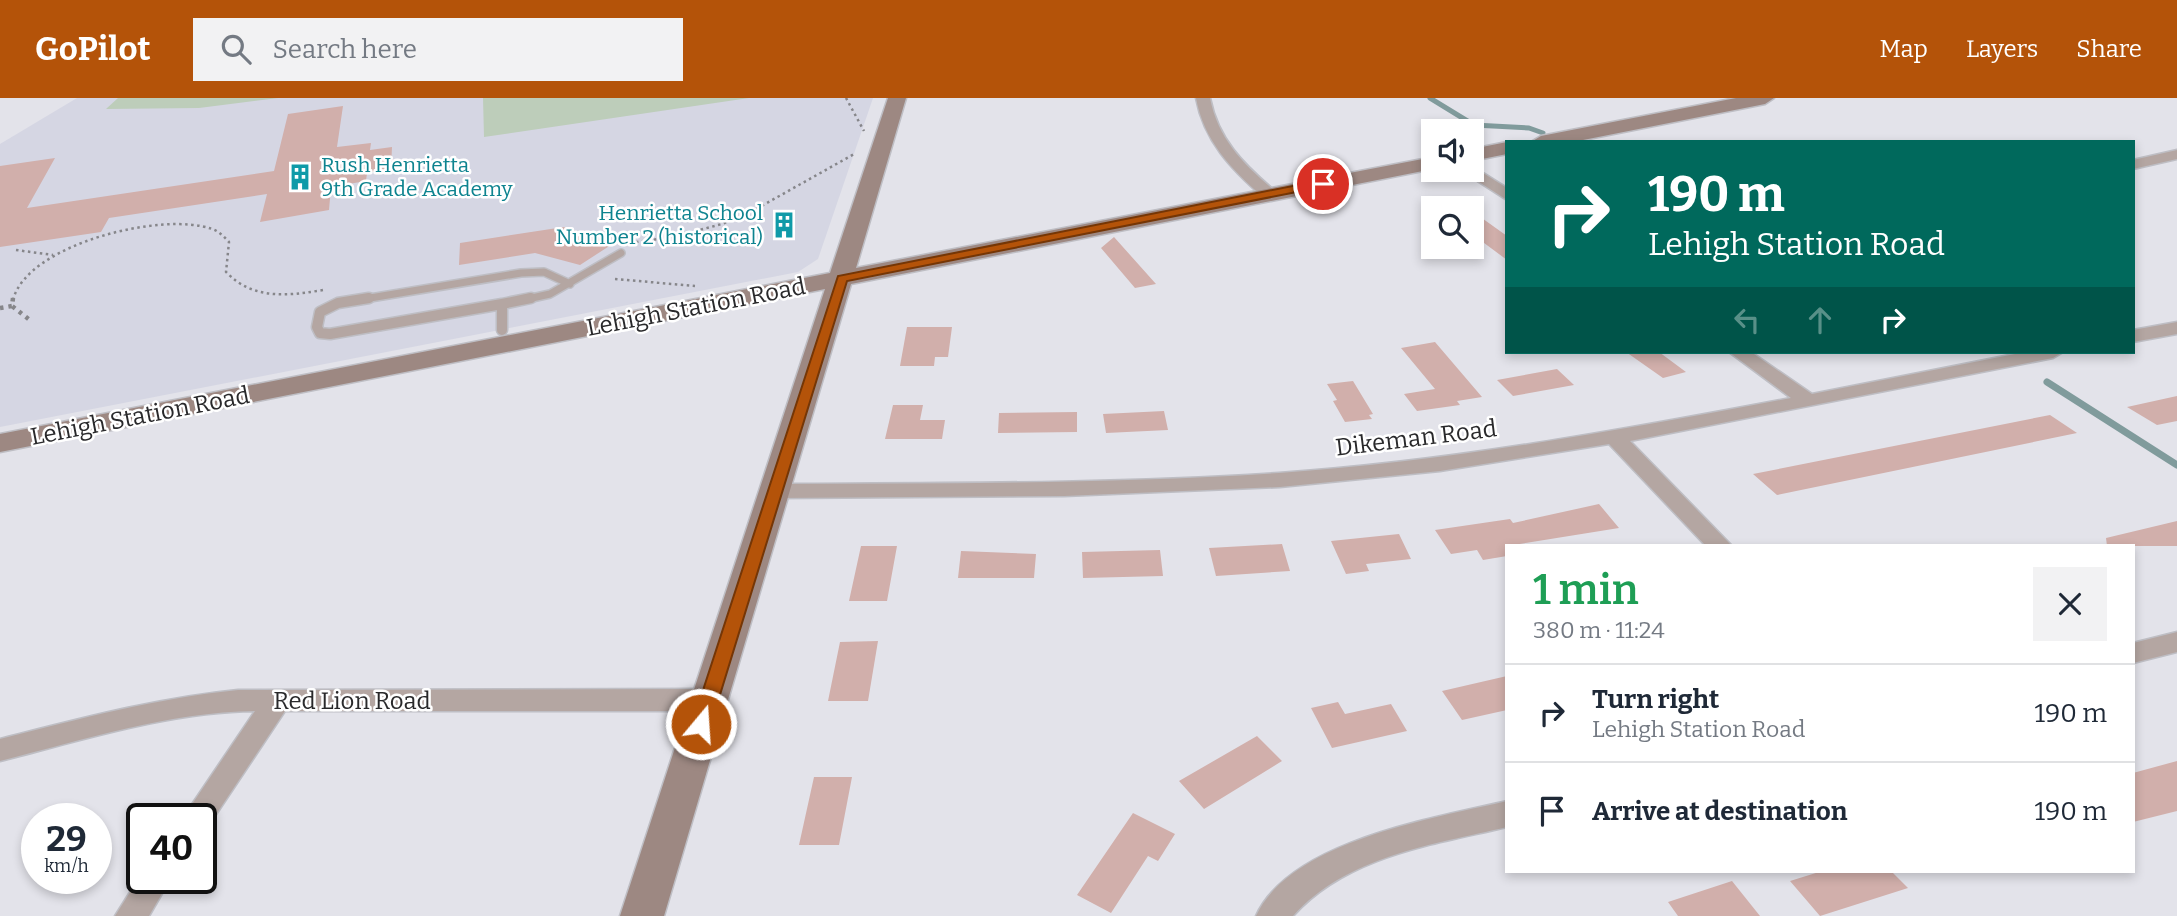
<!DOCTYPE html>
<meta charset="utf-8">
<style>
:root{--surface:#fff;--page:#f2f2f3;--text:#1f2937;--muted:#747a83;--line:#e0e1e3;--accent:#b45309}
body{margin:0;font-family:Bitter,serif;background:var(--page);color:var(--text);height:100vh;display:flex;flex-direction:column;font-size:26px;white-space:nowrap}
*{box-sizing:border-box;margin:0}
p{font-size:23px;color:var(--muted)}
.icon{flex:none;width:38px;height:38px;fill:none;stroke:currentColor;stroke-width:2;stroke-linecap:round;stroke-linejoin:round}
.map{position:relative;flex:1;overflow:hidden}
.panel{position:absolute;left:1505px;top:446px;width:630px;height:329px;display:flex;flex-direction:column;background:var(--surface);border-radius:0px;box-shadow:0 4px 10px #0003}
.panel>*{flex:none}
.hud{position:absolute;left:1505px;top:42px;width:630px;height:214px;border-radius:0px;box-shadow:0 4px 10px #0003;background:#00695c;color:#fff;overflow:hidden}
.tools{position:absolute;left:1421px;top:21px;display:grid;gap:14px}
.tools a{display:grid;place-items:center;width:63px;height:63px;border-radius:0px;background:var(--surface);box-shadow:0 4px 10px #0003;font-size:35px}
.speed{position:absolute;left:21px;top:705px;display:flex;gap:14px;font-size:35px;font-weight:700;text-align:center}
.speed>*{display:grid;place-content:center;width:91px;height:91px;border-radius:50%;background:var(--surface);box-shadow:0 4px 10px #0003;line-height:1}
.speed small{font-size:18px;font-weight:400}
.speed .limit{border:4px solid #111;border-radius:10px;background:#fff;color:#111}
.pin{position:absolute;display:grid;place-items:center;width:60px;height:60px;color:#fff;margin:-30px;border:4px solid #fff;border-radius:50%;box-shadow:0 2px 7px #0007}
.me{position:absolute;width:77px;margin:-38px;rotate:18deg;stroke-linejoin:round;filter:drop-shadow(0 0 5px #0008)}
.turn{display:flex;align-items:center;gap:24px;height:147px;padding:0 28px;font-size:32px}
.turn .icon{width:91px;height:91px;stroke-width:2.5}
.turn b{display:block;font-size:49px;line-height:60px}
.lanes{display:flex;align-items:center;height:66px;padding:0 28px;background:#0003;justify-content:center;gap:35px;direction:ltr}
.lanes .off{opacity:.35}
.round{display:grid;place-items:center;flex:none;width:74px;height:74px;border-radius:0px;background:var(--page)}
.head{display:flex;align-items:center;justify-content:space-between;height:119px;padding:0 28px}
h1{font-size:42px;font-weight:600;line-height:52px;color:#1e9e55}
ul{padding:0;list-style:none}
li{display:flex;align-items:center;gap:21px;height:98px;padding:0 28px;border-top:2px solid var(--line)}
li div{flex:1}
li b{display:block;font-size:26px}
li em{font-style:normal}
header{display:flex;align-items:center;gap:42px;box-sizing:border-box;height:98px;padding:0 35px;background:var(--accent);color:#fff}
header strong{font-size:33px}
nav{display:flex;gap:38px;margin-inline-start:auto;font-size:24px}
.search{width:490px;height:63px;background:var(--page);display:flex;align-items:center;gap:18px;box-sizing:border-box;padding:0 24px;border-radius:0px;color:var(--muted);font-size:26px}
.map>svg:first-child{display:block}
.built{fill:#d5d6e3}
.green{fill:#bdcdba}
.lines{fill:none;stroke-linecap:round;stroke-linejoin:round}
.stream-far1{stroke:#809b9c;stroke-width:5}
.stream{stroke:#809b9c;stroke-width:7}
.building{fill:#d1afab}
.lane-far1-casing{stroke:#bebec4;stroke-width:10}
.lane-casing{stroke:#bebec4;stroke-width:13}
.street-casing{stroke:#bebec4;stroke-width:3}
.secondary-casing{stroke:#bebec4;stroke-width:3}
.path-far1{stroke:#86868a;stroke-width:2.5;stroke-dasharray:2.5 3.5;stroke-linecap:butt}
.path{stroke:#86868a;stroke-width:4.5;stroke-dasharray:3.5 5;stroke-linecap:butt}
.lane-far1{stroke:#b4a6a2;stroke-width:7}
.lane{stroke:#b4a6a2;stroke-width:10}
.street{fill:#b4a6a2;fill-rule:evenodd}
.secondary{fill:#9d8882;fill-rule:evenodd}
.route{fill:#b45309;stroke:#753606;stroke-width:2}
.labels{text-anchor:middle;stroke-width:5;stroke-linejoin:round;paint-order:stroke}
.far-culture-label{font-size:21px;fill:#0d838f;stroke:#fff;text-anchor:start}
.street-label{font-size:24px;fill:#29292b;stroke:#fff}
</style>
<header>
<strong>GoPilot</strong>
<div class="search"><svg class="icon" aria-label="search" viewBox="0 0 24 24"><circle cx="10" cy="10" r="6"/><path d="M15 15l6 6"/></svg>Search here</div>
<nav><a>Map</a><a>Layers</a><a>Share</a></nav>
</header>
<div class="map">
<svg width="2177" height="818" viewBox="0 0 2177 818">
<rect width="100%" height="100%" fill="#e3e3ea"/>
<path class="built" d="M77,0H873L818,161L798,174L0,329V46Z"/>
<path class="green" d="M118,0H278L199,10L106,11Z
M483,0H749L484,39Z"/>
<g class="lines">
<path class="stream-far1" d="M1430,0L1474,27L1529,30L1543,35"/>
<path class="stream" d="M2047,284L2177,367"/>
</g>
<path class="building" d="M343,8L337,49L371,45L370,52L392,49L391,71L367,75L366,83L331,89L329,112L260,124L267,96L109,120L101,134L0,149V68L55,60L27,110L274,73L288,16Z
M1472,113L1507,138V162L1472,136Z
M564,129L614,145L580,167L535,155L459,167L460,145Z
M1114,139L1156,186L1135,190L1101,150Z
M907,229H952L948,259H935L934,268H900Z
M1435,244L1482,299L1457,303L1460,307L1417,313L1404,296L1435,291L1401,250Z
M1626,254H1659L1686,274L1663,280Z
M1557,271L1574,287L1513,298L1497,282Z
M1353,283L1373,316L1369,317L1372,321L1345,324L1333,303L1337,302L1327,286Z
M2177,298V323L2157,327L2127,309Z
M893,307H923L920,322H945L942,341H885Z
M1164,313L1168,332L1106,335L1103,316Z
M1077,314V334L998,335L999,315Z
M2050,317L2077,335L1777,397L1753,376Z
M1599,406L1619,430L1507,448V458L1483,462L1477,452L1451,456L1435,432L1510,421L1513,425Z
M2177,423V448H2107L2106,440Z
M1399,436L1411,461L1366,466L1369,473L1346,476L1331,443Z
M1282,446L1290,473L1216,478L1209,450Z
M861,448H897L887,503H849Z
M1160,452L1163,478L1083,480L1082,454Z
M961,453L1036,456L1034,480H958Z
M878,543L868,603H828L840,544Z
M1507,578V612L1462,622L1442,593Z
M1338,604L1345,616L1391,606L1407,633L1332,650L1311,610Z
M1257,638L1282,663L1204,711L1179,683Z
M2177,663V713L2133,724V675Z
M814,679H852L839,747H799Z
M1133,715L1175,736L1158,763L1148,758L1111,815L1077,797Z
M1819,774H1892L1908,790L1820,818L1790,783Z
M1732,783L1760,818H1678L1668,804Z"/>
<g class="lines">
<g class="lane-far1-casing">
<path id="lane-far1" d="M358,202L521,175L544,174L570,186
M523,202L550,196L621,155"/>
</g>
<g class="lane-casing">
<path id="lane" d="M369,200L338,205L320,214L317,229L320,235L330,236L502,206
M502,232V206L531,200"/>
</g>
<g class="street-casing">
<path id="street" d="M1196,0H1210C1218,41 1243,66 1275,93V99H1263C1231,71 1204,43 1196,0Z
M2177,52V61L2133,71V62Z
M1472,68L1507,90V102L1465,75L1463,72H1472Z
M2177,224V236L2133,244V232Z
M1729,254H1751L1812,296L2025,254H2063L2053,260L1630,343L1732,448H1706L1609,346L1440,373L1280,389L1064,398L776,400L768,398L765,393L768,388L776,386C944,385 1111,386 1279,375C1452,363 1622,332 1791,300Z
M2177,534V554L2133,565V545Z
M709,591L719,595L723,602L719,609L709,613H285L207,730L201,732V721H182L255,613C169,614 83,642 0,663V641C79,621 157,600 238,592Z
M1507,703V729C1431,747 1347,758 1293,818H1256C1290,743 1435,720 1507,703Z
M142,775V780H171L149,818H115Z"/>
</g>
<g class="secondary-casing">
<path id="secondary" d="M888,0H906L856,170L1433,59V71L851,186L664,818H620L825,191L0,354V336L830,175Z
M1736,0H1774L1765,6L1573,44H1531L1541,38Z
M1507,44V56L1472,63V51Z"/>
</g>
<path class="path-far1" d="M846,0L864,33
M630,145L673,139L722,126L749,115L856,55
M16,152L53,157
M615,181L695,188
M13,202C27,146 163,113 212,131C219,133 224,139 229,144L226,174C253,202 287,198 323,192"/>
<path class="path" d="M13,200L12,208L31,223
M0,210L12,208"/>
<use href="#lane-far1" class="lane-far1"/>
<use href="#lane" class="lane"/>
<use href="#street" class="street"/>
<use href="#secondary" class="secondary"/>
</g>
<path class="route" d="M1323,82L1329,86L1327,88L847,183L711,626L708,631H694L692,626L838,178Z"/>
<defs>
<g id="building-bare" transform="scale(2.1)"><path d="M-4-6H4V6H1V3H-1V6H-4ZM-2.5-4.3h1.7v1.8h-1.7ZM.8-4.3h1.7v1.8H.8ZM-2.5-1h1.7V.8h-1.7ZM.8-1h1.7V.8H.8Z" fill="#0f9aa8" stroke="#fff" stroke-width="2.5" paint-order="stroke"/></g>
</defs>
<g fill-rule="evenodd">
<use href="#building-bare" x="300" y="79"/>
<use href="#building-bare" x="784" y="127"/>
</g>
<g class="labels">
<g class="far-culture-label">
<text x="321" y="74">Rush Henrietta<tspan x="321" dy="24">9th Grade Academy</tspan></text>
<text x="763" y="122" text-anchor="end">Henrietta School<tspan x="763" dy="24">Number 2 (historical)</tspan></text>
</g>
<g class="street-label">
<text transform="translate(696 209) rotate(-11)" y="8">Lehigh Station Road</text>
<text transform="translate(140 318) rotate(-11)" y="8">Lehigh Station Road</text>
<text transform="translate(1416 340) rotate(-7)" y="8">Dikeman Road</text>
<text x="352" y="611">Red Lion Road</text>
</g>
</g>
</svg>
<div class="tools">
<a><svg class="icon" aria-label="sound" viewBox="0 0 24 24"><path d="M4 9h4l5-4v14l-5-4H4zM17 9q2 3 0 6"/></svg></a>
<a><svg class="icon" aria-label="search" viewBox="0 0 24 24"><circle cx="10" cy="10" r="6"/><path d="M15 15l6 6"/></svg></a>
</div>
<div class="speed"><div>29<small>km/h</small></div><div class="limit">40</div></div>
<div class="pin" style="left:1323px;top:86px;background:#d93025"><svg class="icon" aria-label="arrive" viewBox="0 0 24 24"><path d="M6 21V4h12l-3 4 3 4H6"/></svg></div>
<svg class="me" style="left:701px;top:626px" viewBox="-20 -20 40 40"><circle r="17" fill="#b45309" stroke="#fff" stroke-width="3"/><path d="M0-11L8 9 0 5-8 9z" fill="#fff"/></svg>
<div class="hud">
<div class="turn"><svg class="icon" aria-label="right" viewBox="0 0 24 24"><path d="M7 20v-9h11M14 6l5 5-5 5"/></svg><div><b>190 m</b>Lehigh Station Road</div></div>
<div class="lanes"><svg class="icon off" aria-label="left" viewBox="0 0 24 24"><path d="M17 20v-9H6M10 6l-5 5 5 5"/></svg><svg class="icon off" aria-label="ahead" viewBox="0 0 24 24"><path d="M12 20V5M6 11l6-6 6 6"/></svg><svg class="icon" aria-label="right" viewBox="0 0 24 24"><path d="M7 20v-9h11M14 6l5 5-5 5"/></svg></div>
</div>
<section class="panel">
<div class="head"><div><h1>1 min</h1><p>380 m · 11:24</p></div><a class="round"><svg class="icon" aria-label="close" viewBox="0 0 24 24"><path d="M6 6l12 12M18 6L6 18"/></svg></a></div>
<ul>
<li><svg class="icon" aria-label="right" viewBox="0 0 24 24"><path d="M7 20v-9h11M14 6l5 5-5 5"/></svg><div><b>Turn right</b><p>Lehigh Station Road</p></div><em>190 m</em></li>
<li><svg class="icon" aria-label="arrive" viewBox="0 0 24 24"><path d="M6 21V4h12l-3 4 3 4H6"/></svg><div><b>Arrive at destination</b></div><em>190 m</em></li>
</ul>
</section>
</div>
